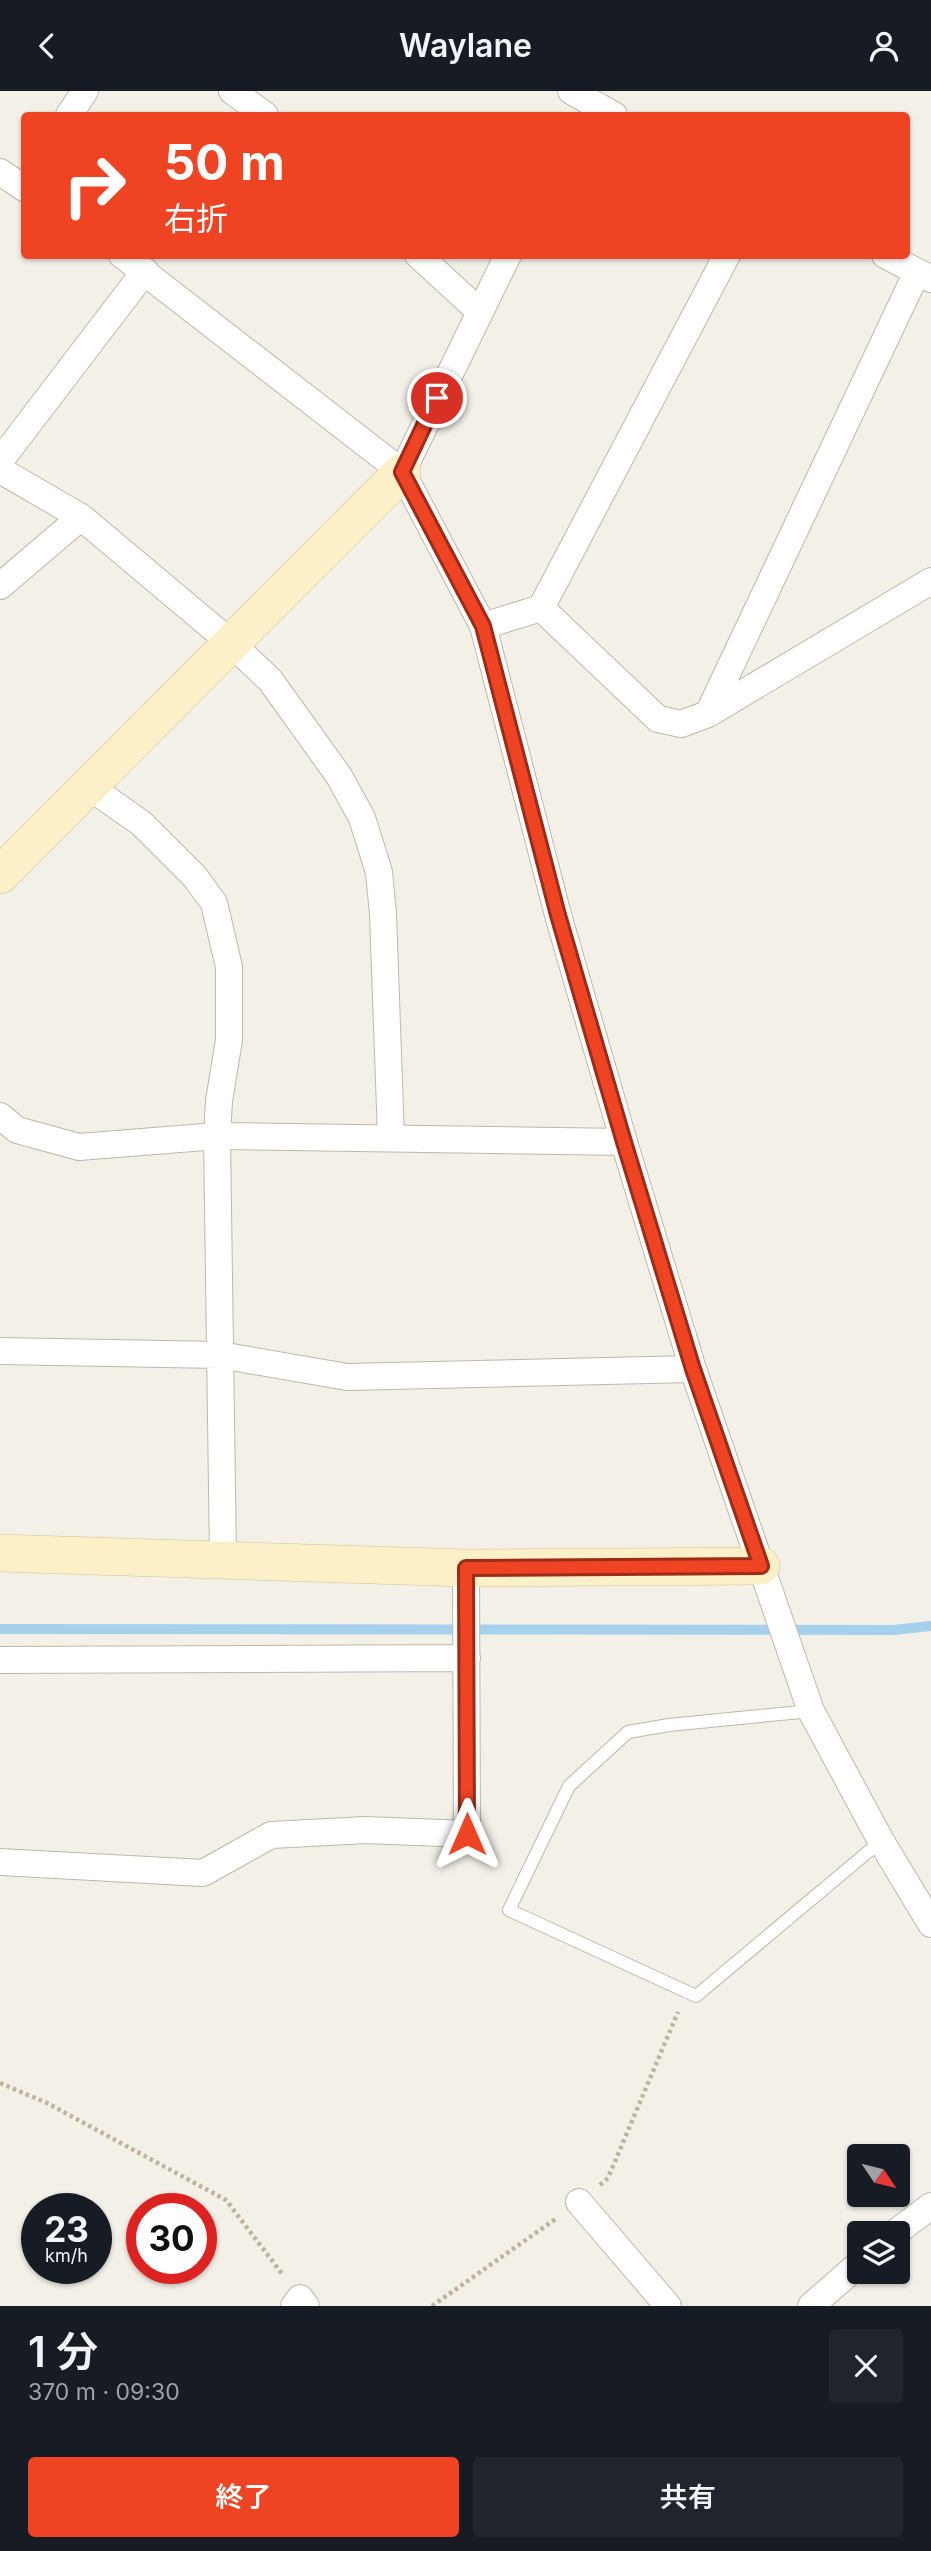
<!DOCTYPE html>
<html lang="ja">
<meta charset="utf-8">
<style>
:root{--surface:#171b24;--page:#20242c;--text:#f1f3f6;--muted:#9ea1a6;--accent:#ef4423}
body{margin:0;font-family:Inter,"Noto Sans JP",sans-serif;background:var(--page);color:var(--text);height:100vh;display:flex;flex-direction:column;font-size:26px;white-space:nowrap}
*{box-sizing:border-box;margin:0}
p{font-size:23px;color:var(--muted)}
.icon{flex:none;width:38px;height:38px;fill:none;stroke:currentColor;stroke-width:2;stroke-linecap:round;stroke-linejoin:round}
.map{position:relative;height:2215px;overflow:hidden}
.drawer{display:flex;flex-direction:column;background:var(--surface);flex:1}
.drawer>*{flex:none}
.banner{position:absolute;left:21px;top:21px;width:889px;height:147px;border-radius:7px;box-shadow:0 2px 5px #0004;background:#ef4423;color:#fff;overflow:hidden}
.needle{width:46px;rotate:125deg}
.buttons{position:absolute;left:847px;top:2053px;display:grid;gap:14px}
.buttons a{display:grid;place-items:center;width:63px;height:63px;border-radius:7px;background:var(--surface);box-shadow:0 2px 5px #0004;font-size:35px}
.speed{position:absolute;left:21px;top:2102px;display:flex;gap:14px;font-size:35px;font-weight:700;text-align:center}
.speed>*{display:grid;place-content:center;width:91px;height:91px;border-radius:50%;background:var(--surface);box-shadow:0 2px 5px #0004;line-height:1}
.speed small{font-size:18px;font-weight:400}
.speed .limit{border:10px solid #d22;background:#fff;color:#111}
.pin{position:absolute;display:grid;place-items:center;width:60px;height:60px;color:#fff;margin:-30px;border:4px solid #fff;border-radius:50%;box-shadow:0 2px 7px #0007}
.me{position:absolute;width:77px;margin:-38px;rotate:0deg;stroke-linejoin:round;filter:drop-shadow(0 0 5px #0008)}
.turn{display:flex;align-items:center;gap:24px;height:147px;padding:0 28px;font-size:32px}
.turn .icon{width:91px;height:91px;stroke-width:2.5}
.turn b{display:block;font-size:49px;line-height:60px}
.round{display:grid;place-items:center;flex:none;width:74px;height:74px;border-radius:7px;background:var(--page)}
.overview{display:flex;align-items:center;justify-content:space-between;height:119px;padding:0 28px}
h1{font-size:42px;font-weight:600;line-height:52px}
.button{display:flex;gap:14px;margin-top:auto;padding:14px 28px}
.button a{flex:1;height:80px;border-radius:7px;background:var(--accent);color:#fff;font-size:28px;font-weight:600;line-height:80px;text-align:center}
.button a+a{background:var(--page);color:var(--text)}
header{display:flex;justify-content:space-between;align-items:center;height:91px;padding:0 28px;background:var(--surface);font-size:32px;font-weight:600}
.map>svg:first-child{display:block}
.lines{fill:none;stroke-linecap:round;stroke-linejoin:round}
.stream{stroke:#a7d0ed;stroke-width:10}
.lane-casing{stroke:#beb8ab;stroke-width:14}
.street-casing{stroke:#beb8ab;stroke-width:28}
.secondary-casing{stroke:#d1c39a;stroke-width:38}
.path{stroke:#bfb39d;stroke-width:4.5;stroke-dasharray:3.5 3.5;stroke-linecap:butt}
.lane{stroke:#fff;stroke-width:12}
.street{stroke:#fff;stroke-width:26}
.secondary{stroke:#fcf0c9;stroke-width:37}
.route-casing{stroke:#9b2c17;stroke-width:18}
.route{stroke:#ef4423;stroke-width:12}
</style>
<header><svg class="icon" aria-label="back" viewBox="0 0 24 24"><path d="M15 5l-7 7 7 7"/></svg>Waylane<svg class="icon" aria-label="person" viewBox="0 0 24 24"><circle cx="12" cy="8" r="4"/><path d="M4 21q1-7 8-7t8 7"/></svg></header>
<div class="map">
<svg width="931" height="2215" viewBox="0 0 931 2215">
<rect width="100%" height="100%" fill="#f3f0e8"/>
<g class="lines">
<path class="stream" d="M0,1538L893,1539L931,1535"/>
<g class="lane-casing">
<path id="lane" d="M811,1620L669,1634L628,1641L569,1695L509,1819L696,1905L881,1750"/>
</g>
<g class="street-casing">
<path id="street" d="M232,0L265,24
M571,0L614,24
M69,24L85,0
M0,81L24,97
M122,164L402,381L483,535L558,824L624,1051L693,1278L761,1475L811,1620L881,1750L931,1833
M418,164L480,221
M885,164L931,188
M0,370L145,180
M0,379L81,426L231,552L270,589L339,685L362,727L379,781L383,823L391,1046
M402,381L508,164
M0,495L81,426
M541,517L727,164
M483,535L541,517L658,628L681,633L708,623L931,490
M708,623L917,181
M88,695L141,732L195,786L214,812L229,876V949L219,1010L217,1045L223,1468
M0,1025L17,1039L79,1056L217,1045L624,1051
M0,1260L220,1264L347,1286L693,1278
M0,1569L467,1567
M0,1771L203,1782L271,1744L366,1739L467,1743L466,1477
M579,2111L668,2215
M895,2142L931,2115
M294,2215L300,2207L306,2215
M811,2215L859,2173"/>
</g>
<g class="secondary-casing">
<path id="secondary" d="M0,784L402,381
M0,1462L466,1477L761,1475"/>
</g>
<path class="path" d="M0,1992L47,2012L226,2109L283,2184
M600,2094L608,2087L678,1921
M432,2215L557,2127"/>
<use href="#lane" class="lane"/>
<use href="#street" class="street"/>
<use href="#secondary" class="secondary"/>
</g>
<g class="lines">
<g class="route-casing">
<path id="route" d="M437,307L402,381L483,535L558,824L624,1051L693,1278L761,1475L466,1477L467,1743"/>
</g>
<use href="#route" class="route"/>
</g>
</svg>
<div class="buttons">
<a><svg class="needle" viewBox="-14 -14 28 28"><path d="M0-13l5 13h-10z" fill="#e53935"/><path d="M0 13l5-13h-10z" fill="#9ea1a6"/></svg></a>
<a><svg class="icon" aria-label="layers" viewBox="0 0 24 24"><path d="M12 4l9 5-9 5-9-5zM3 14l9 5 9-5"/></svg></a>
</div>
<div class="speed"><div>23<small>km/h</small></div><div class="limit">30</div></div>
<div class="pin" style="left:437px;top:307px;background:#d93025"><svg class="icon" aria-label="arrive" viewBox="0 0 24 24"><path d="M6 21V4h12l-3 4 3 4H6"/></svg></div>
<svg class="me" style="left:467px;top:1743px" viewBox="-20 -20 40 40"><path d="M0-17L14 15 0 8-14 15z" fill="#ef4423" stroke="#fff" stroke-width="4"/></svg>
<div class="banner">
<div class="turn"><svg class="icon" aria-label="right" viewBox="0 0 24 24"><path d="M7 20v-9h11M14 6l5 5-5 5"/></svg><div><b>50 m</b>右折</div></div>
</div>
</div>
<section class="drawer">
<div class="overview"><div><h1>1 分</h1><p>370 m · 09:30</p></div><a class="round"><svg class="icon" aria-label="close" viewBox="0 0 24 24"><path d="M6 6l12 12M18 6L6 18"/></svg></a></div>
<div class="button"><a>終了</a><a>共有</a></div>
</section>
